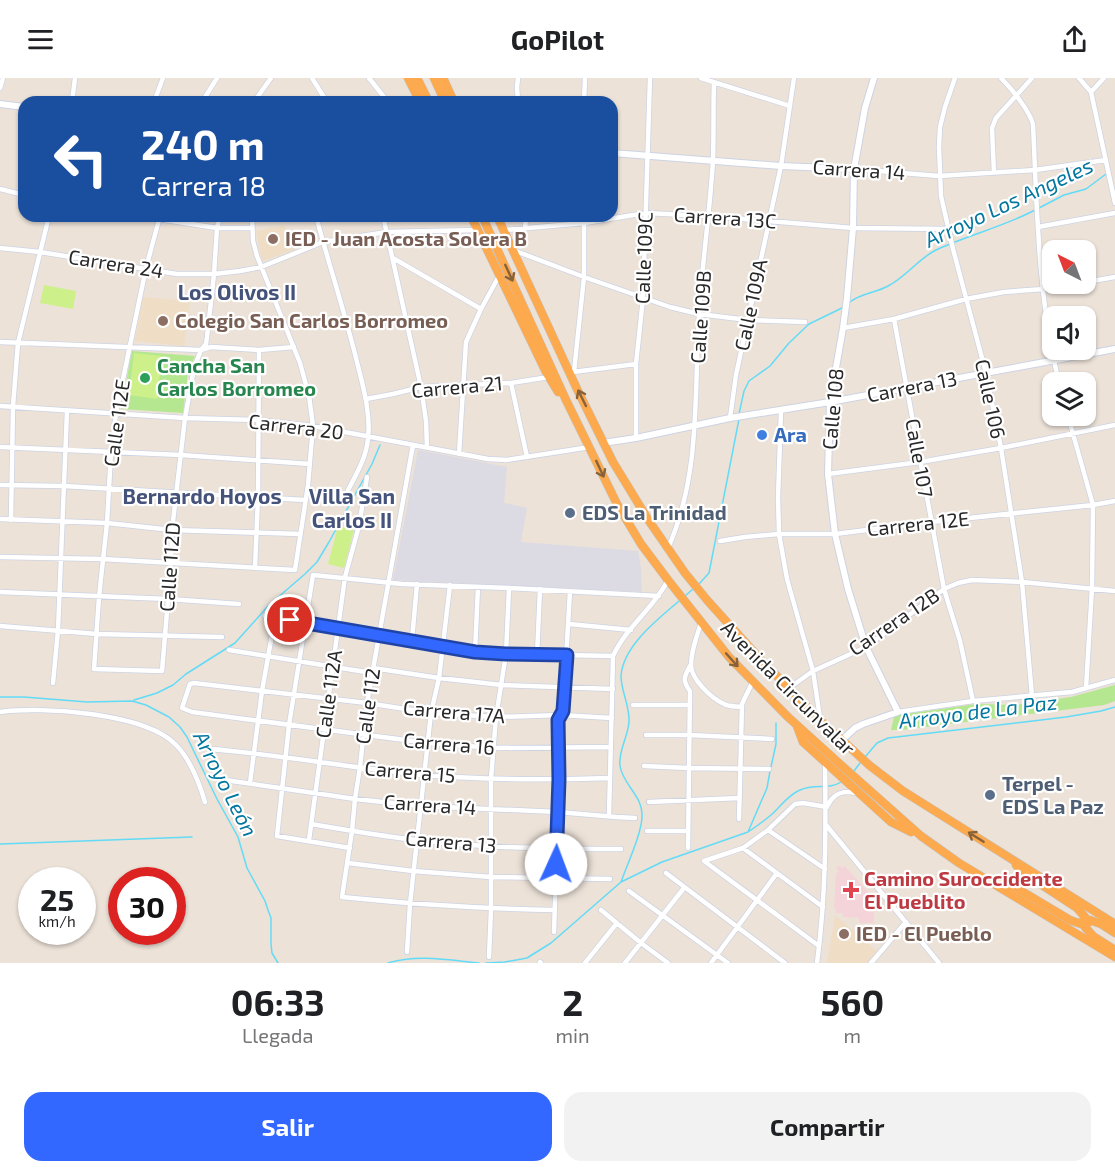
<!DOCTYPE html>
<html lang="es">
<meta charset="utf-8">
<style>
:root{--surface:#fff;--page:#f2f2f2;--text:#202124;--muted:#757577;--accent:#3268ff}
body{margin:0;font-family:"Exo 2",sans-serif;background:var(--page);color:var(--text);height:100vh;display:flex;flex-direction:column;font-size:22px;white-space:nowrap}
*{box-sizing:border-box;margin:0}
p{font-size:20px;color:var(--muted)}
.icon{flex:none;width:33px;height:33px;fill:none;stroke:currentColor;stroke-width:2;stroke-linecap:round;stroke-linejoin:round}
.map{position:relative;height:885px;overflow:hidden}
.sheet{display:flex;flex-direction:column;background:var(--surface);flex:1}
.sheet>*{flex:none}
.guide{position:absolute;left:18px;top:18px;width:600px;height:126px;border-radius:18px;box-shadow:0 2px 4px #0004;background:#1a4fa0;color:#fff;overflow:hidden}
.needle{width:39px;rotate:318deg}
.controls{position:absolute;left:1042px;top:162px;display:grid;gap:12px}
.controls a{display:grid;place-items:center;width:54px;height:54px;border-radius:12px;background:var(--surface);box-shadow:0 2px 4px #0004;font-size:30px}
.speed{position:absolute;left:18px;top:789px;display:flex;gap:12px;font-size:30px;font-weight:700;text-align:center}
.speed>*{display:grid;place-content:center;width:78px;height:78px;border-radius:50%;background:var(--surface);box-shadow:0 2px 4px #0004;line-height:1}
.speed small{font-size:15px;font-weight:400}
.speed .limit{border:9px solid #d22;background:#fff;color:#111}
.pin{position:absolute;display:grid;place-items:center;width:51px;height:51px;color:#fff;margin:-26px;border:3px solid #fff;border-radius:50%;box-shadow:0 2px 6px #0007}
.me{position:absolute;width:66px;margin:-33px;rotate:2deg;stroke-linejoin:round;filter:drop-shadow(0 0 4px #0008)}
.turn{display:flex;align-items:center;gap:21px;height:126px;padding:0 24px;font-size:27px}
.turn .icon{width:78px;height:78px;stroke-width:2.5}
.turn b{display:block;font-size:42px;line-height:51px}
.eta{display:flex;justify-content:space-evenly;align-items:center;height:102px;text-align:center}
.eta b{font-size:36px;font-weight:700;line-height:42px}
.button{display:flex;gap:12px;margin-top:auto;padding:12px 24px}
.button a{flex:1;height:69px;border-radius:18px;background:var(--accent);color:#fff;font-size:24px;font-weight:700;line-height:69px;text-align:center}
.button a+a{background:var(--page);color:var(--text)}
header{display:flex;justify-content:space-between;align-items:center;height:78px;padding:0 24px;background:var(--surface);font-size:27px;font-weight:700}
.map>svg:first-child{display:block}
.industrial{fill:#dcdae3}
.education{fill:#efdec5}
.medical{fill:#f4d4d8}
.green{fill:#b4e78f}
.pitch{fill:#cdf08a}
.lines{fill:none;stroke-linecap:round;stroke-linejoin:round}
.stream{stroke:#62dbf7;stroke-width:1.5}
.minor-casing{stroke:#cdd3e3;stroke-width:6}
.tertiary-casing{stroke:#cdd3e3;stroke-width:8}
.trunk-casing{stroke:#c3c3c3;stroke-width:9}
.minor{stroke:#fff;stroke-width:4.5}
.tertiary{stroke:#fff;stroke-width:6}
.trunk{stroke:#fdaa4f;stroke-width:8}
.oneway{stroke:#88623a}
.route-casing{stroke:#2044a6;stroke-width:15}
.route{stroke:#3268ff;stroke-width:10}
.education-dot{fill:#8d6e63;stroke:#fff;stroke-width:2}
.leisure-dot{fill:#2e9e5b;stroke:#fff;stroke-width:2}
.shop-dot{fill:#3f7fe0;stroke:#fff;stroke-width:2}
.service-dot{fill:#5c6f8a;stroke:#fff;stroke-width:2}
.health-dot{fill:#e0444e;stroke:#fff;stroke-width:2}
.labels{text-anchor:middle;stroke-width:4.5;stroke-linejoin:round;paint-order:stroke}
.street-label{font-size:20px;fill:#282828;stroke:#fff}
.education-label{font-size:20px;font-weight:bold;fill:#785e54;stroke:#fff;text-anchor:start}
.leisure-label{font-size:20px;font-weight:bold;fill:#27864d;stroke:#fff;text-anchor:start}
.shop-label{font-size:20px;font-weight:bold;fill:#366cbe;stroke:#fff;text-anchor:start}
.service-label{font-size:20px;font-weight:bold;fill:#4e5e75;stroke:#fff;text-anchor:start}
.health-label{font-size:20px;font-weight:bold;fill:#be3a42;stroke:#fff;text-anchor:start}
.water-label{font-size:21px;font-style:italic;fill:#0377a0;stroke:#fff}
.neighbourhood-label{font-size:21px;font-weight:bold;fill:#45537b;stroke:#fff}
</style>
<header><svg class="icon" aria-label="menu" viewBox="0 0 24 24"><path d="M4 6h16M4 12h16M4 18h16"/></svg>GoPilot<svg class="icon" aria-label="share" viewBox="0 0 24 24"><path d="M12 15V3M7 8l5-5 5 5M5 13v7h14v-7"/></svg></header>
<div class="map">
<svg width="1115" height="885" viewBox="0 0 1115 885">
<rect width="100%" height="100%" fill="#ece2d8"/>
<path class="industrial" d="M418,372L507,389L504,425L527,430L521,464L638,473L641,490L642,514L393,502Z"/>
<path class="education" d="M284,147L294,172L262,183L256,153Z
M143,219L190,223L184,268L135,263Z
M835,837L878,874L869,885H827Z"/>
<path class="medical" d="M839,787L842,790L845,788L880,828L874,834V845H860L859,840L843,839V835H836V830H834L836,796L839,793L836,790Z"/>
<path class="green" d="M132,273L195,278L188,294L183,335L121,331Z
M1115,607V623L1104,627L901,652H891L894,639L898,637L976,626L1015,627L1071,619Z"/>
<path class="pitch" d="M44,207L76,213L73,231L40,225Z
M134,275L162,278L157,321L129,317Z
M338,448L354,452L344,490L328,486Z"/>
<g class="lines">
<path class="stream" d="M1039,130L1064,117L1086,111L1106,96
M850,224C861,215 876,215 888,208C906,199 918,181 936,172C968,157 1003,149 1035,132
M739,336L744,313L749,303L770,288L789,265L809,246L844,229
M699,506L709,495L739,341
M685,518L693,511
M0,619H24L87,624L132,623L146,627L169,639L180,649L187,659L217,721L238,759L247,790L265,823L268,832L271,840V866L272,875L278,885
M134,622L157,615L173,607L186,596L235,565L269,527L305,496L317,484L329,464L372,386L380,367
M865,679L877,665L888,660L1066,639L1101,633L1115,629
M771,689L776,666V645
M854,693L860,685
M748,754L767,710L770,693
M0,766L192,759
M621,804C627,787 642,755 642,738C643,718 623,707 620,688C618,673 628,659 629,644C630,628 621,613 621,598C623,568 658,541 679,523
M388,885C417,876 449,882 479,885
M486,885L505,884L527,880L551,865L621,804L662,784L748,754C757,748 764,743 771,737C781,728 788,717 800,712C814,705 829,712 841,704"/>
<g class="minor-casing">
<path id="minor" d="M312,0L327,24
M369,0L388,24
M518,0L517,9L518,24
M701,0L790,28
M955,0L945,29L940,49L939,69L941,118L953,171L986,295L1001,370L1022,504L1032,618
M1001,0C1011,10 1029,32 1033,46C1037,130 1038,222 1059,304
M1079,0L1091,14L1115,125
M0,10L3,0
M1091,14L1104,0
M72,24L75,0
M154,24L163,0
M202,24L217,0
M254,24L271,0
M584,24L585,0
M854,91L939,98L1035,92L1106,82
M994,95L992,50L996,40L1032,0
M0,111L24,117
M140,138L217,150H252
M160,138L146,190L116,335L111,375L107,445L99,519L94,591L162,593L171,486L172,452L185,340L194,290L201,272L206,266L207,259L214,196L217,150L220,138
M316,138C329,187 345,235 357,284C363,308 371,336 368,361C366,380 357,395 348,412
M383,138L421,309L426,343L427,369
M1038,149L1115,135
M525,151L526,138
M504,152L584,145L646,135L708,138L853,150L948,151
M0,170L40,174L177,196H214L240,193L261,189L323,164L387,154L478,152
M513,172L584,199L670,229L699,236L748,242L805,244
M393,180L481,231
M1086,204L1115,199
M894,241L944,511L960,563L973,623
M843,250L894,241L966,221L1004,214L1044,211L1077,206
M0,264L201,272L211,269L259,272L294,269
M573,294L636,286
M574,294L584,199V138
M511,305L527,379
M366,321L393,316L421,309L511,305L549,299
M0,328L185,340L258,342L313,348L488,381L507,382L590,369
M781,333L778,420L779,456L787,501L813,593L820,640
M1068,338L1093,427L1092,510L1086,610
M730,340L736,297L781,88L794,0
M636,360V286L643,220L650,0
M413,367L367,625L360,689L355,721L352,753L342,819C413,826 483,831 554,832
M0,369L181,377L310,386
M459,376L466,264L481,231L499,198
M828,396L920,384L1001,370L1115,347
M0,407L64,408L305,422
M0,441L107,445L172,452L300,456
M11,442L13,328L18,265L49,138
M720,463L745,459L779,456H835L931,444L1093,427L1115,423
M668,470C701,397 694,315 699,237C702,185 710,134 713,82C714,56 713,30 714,4
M0,479L102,481L295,492L308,407L313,348L309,318L300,285L257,178L253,163L252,138
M255,489L258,420L259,272
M0,514L168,521L239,526
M265,538L475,574L506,576L613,578
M701,545C697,558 691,572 691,587C691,601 711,620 724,626C729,629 736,628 742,629
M569,546L631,552
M0,548L97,556L222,559
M412,562L417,506
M229,572L372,595
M475,574L478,509
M537,577L540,511
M373,590L439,600L502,607L613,611
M53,605L58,552L67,333
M789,610L813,593L866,569L944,511L958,505L972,502L1022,504L1115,513
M633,627H690
M0,634C42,628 146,635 176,667C191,682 199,704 205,724
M898,634L973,623L1072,614L1115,602
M646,657H689L772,661
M611,669L494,670L428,665L192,634L182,630L190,606L194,605L367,625L431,635L496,639L561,637L612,640
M211,671C282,677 352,690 423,697C486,702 548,702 610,700
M644,688L689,690L769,691
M225,702L355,721L420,728L558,734L616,739L635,740
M250,705L262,613L275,540
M649,724L739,720
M828,727C834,715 843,712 856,715
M609,738L613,578C626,549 654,530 668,502
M739,741L742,626L753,603
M311,746C346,752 381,758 416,762C484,770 553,771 621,771
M827,748L939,885
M768,752L825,791
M647,753H688
M309,762L345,499L359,448L367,399
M350,770L277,758L289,647L313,497L402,506L509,510L659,518
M688,770L690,613C681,601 685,598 691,586
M743,770L823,829
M704,783L819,868
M704,783L743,770L768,752L795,726L803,725L827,729
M348,785L413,793L491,799L610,801
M666,795L785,885
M629,813L728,885
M601,832L641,865L668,885
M554,854L559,701L558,642L563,633L570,513
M407,874L410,826L431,635L439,600L450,507
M489,879L491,831V701L496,639L506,576L509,510
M540,884L541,885
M585,885L617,845
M625,885L684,810
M711,885L777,795
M817,885C826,818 826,752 825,685
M871,885L906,844"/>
</g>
<g class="tertiary-casing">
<path id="tertiary" d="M0,26L24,29
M612,75L781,88L854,91
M603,365L636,360L730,340L830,324L1115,271
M842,662L855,650L863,646L898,634L866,569L848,511L835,456L828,396L830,324L843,250L847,220L853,150L854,91L865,30L874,0"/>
</g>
<g class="trunk-casing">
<path id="trunk" d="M408,0L420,24
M417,0L429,24
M434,0L445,24
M443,0L454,24
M471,138L546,294L558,314
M482,138L566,322L617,426L641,466L668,502L729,579L788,639L841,687L921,758L959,785L1115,879
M497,138L577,311L613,384L649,443L685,495L707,522L761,582L820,642L869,687L903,713L1115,846
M797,648L803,664L891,744L911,754
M997,805L1013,808L1070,842L1081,846L1085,839L1077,830L1022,794L1016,787
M1115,855L1101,846L1090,842L1085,849L1093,858L1115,872"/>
</g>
<use href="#minor" class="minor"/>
<use href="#tertiary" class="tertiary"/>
<use href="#trunk" class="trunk"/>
</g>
<defs><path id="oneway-shaft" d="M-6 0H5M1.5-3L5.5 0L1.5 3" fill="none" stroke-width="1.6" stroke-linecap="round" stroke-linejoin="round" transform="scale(1.5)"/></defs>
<g class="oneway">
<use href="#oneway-shaft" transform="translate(509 195) rotate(65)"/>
<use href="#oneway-shaft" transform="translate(582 320) rotate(-116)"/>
<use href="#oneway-shaft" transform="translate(600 391) rotate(65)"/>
<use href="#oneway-shaft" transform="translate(732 582) rotate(48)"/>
<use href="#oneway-shaft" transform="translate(976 759) rotate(-148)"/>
</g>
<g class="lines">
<g class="route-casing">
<path id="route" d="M290,542L475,574L506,576L567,577L563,633L558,642L559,701L556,786"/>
</g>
<use href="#route" class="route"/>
</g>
<g class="education-dot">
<circle cx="273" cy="161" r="6"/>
<circle cx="163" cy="243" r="6"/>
<circle cx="844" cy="856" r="6"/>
</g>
<circle class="leisure-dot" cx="145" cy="300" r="6"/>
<circle class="shop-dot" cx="762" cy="357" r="6"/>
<g class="service-dot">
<circle cx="570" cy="435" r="6"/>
<circle cx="990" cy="717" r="6"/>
</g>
<path class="health-dot" d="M848 803h6v6h6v6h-6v6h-6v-6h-6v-6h6z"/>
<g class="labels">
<g class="street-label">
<text transform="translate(859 92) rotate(4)" y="7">Carrera 14</text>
<text transform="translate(725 140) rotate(4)" y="7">Carrera 13C</text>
<text transform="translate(644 180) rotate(-88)" y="7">Calle 109C</text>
<text transform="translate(116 186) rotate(9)" y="7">Carrera 24</text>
<text transform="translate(751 227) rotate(-78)" y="7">Calle 109A</text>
<text transform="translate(701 239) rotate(-86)" y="7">Calle 109B</text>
<text transform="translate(457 309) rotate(-5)" y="7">Carrera 21</text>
<text transform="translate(912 309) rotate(-11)" y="7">Carrera 13</text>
<text transform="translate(990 321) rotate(78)" y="7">Calle 106</text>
<text transform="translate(833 331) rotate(-85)" y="7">Calle 108</text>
<text transform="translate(117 345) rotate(-82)" y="7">Calle 112E</text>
<text transform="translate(296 349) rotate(7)" y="7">Carrera 20</text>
<text transform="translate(919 380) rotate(80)" y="7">Calle 107</text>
<text transform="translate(918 446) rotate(-6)" y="7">Carrera 12E</text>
<text transform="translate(170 489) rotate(-86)" y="7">Calle 112D</text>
<text transform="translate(894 544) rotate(-34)" y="7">Carrera 12B</text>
<text transform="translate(788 610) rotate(45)" y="7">Avenida Circunvalar</text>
<text transform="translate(329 616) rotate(-82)" y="7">Calle 112A</text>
<text transform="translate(368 628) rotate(-82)" y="7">Calle 112</text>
<text transform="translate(454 634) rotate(5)" y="7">Carrera 17A</text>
<text transform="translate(449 666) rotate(5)" y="7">Carrera 16</text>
<text transform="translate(410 694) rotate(5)" y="7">Carrera 15</text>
<text transform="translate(430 727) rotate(4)" y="7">Carrera 14</text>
<text transform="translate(451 764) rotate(5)" y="7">Carrera 13</text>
</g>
<g class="education-label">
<text x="285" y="168">IED - Juan Acosta Solera B</text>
<text x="175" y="250">Colegio San Carlos Borromeo</text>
<text x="856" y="863">IED - El Pueblo</text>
</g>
<g class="leisure-label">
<text x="157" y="295">Cancha San<tspan x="157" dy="23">Carlos Borromeo</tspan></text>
</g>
<g class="shop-label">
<text x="774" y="364">Ara</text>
</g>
<g class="service-label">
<text x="582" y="442">EDS La Trinidad</text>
<text x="1002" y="713">Terpel -<tspan x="1002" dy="23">EDS La Paz</tspan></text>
</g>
<g class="health-label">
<text x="864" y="808">Camino Suroccidente<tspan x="864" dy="23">El Pueblito</tspan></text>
</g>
<g class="water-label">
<text transform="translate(1009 125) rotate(-25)" y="7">Arroyo Los Angeles</text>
<text transform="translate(978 634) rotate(-7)" y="7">Arroyo de La Paz</text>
<text transform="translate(225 706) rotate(63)" y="7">Arroyo León</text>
</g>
<g class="neighbourhood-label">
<text x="237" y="222">Los Olivos II</text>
<text x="202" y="426">Bernardo Hoyos</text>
<text x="352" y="426">Villa San<tspan x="352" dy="24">Carlos II</tspan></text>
</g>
</g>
</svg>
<div class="controls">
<a><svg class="needle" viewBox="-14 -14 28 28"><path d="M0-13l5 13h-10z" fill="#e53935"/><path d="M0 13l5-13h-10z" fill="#757577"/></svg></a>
<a><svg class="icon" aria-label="sound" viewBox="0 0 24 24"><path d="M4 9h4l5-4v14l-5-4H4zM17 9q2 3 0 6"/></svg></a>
<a><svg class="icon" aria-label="layers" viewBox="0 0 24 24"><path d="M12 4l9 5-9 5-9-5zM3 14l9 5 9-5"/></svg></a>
</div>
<div class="speed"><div>25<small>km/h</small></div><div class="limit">30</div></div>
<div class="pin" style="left:290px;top:542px;background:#d93025"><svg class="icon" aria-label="arrive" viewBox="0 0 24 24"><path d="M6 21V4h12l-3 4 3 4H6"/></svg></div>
<svg class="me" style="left:556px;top:786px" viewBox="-20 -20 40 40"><circle r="19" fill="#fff"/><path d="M0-13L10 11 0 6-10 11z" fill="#3268ff"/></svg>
<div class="guide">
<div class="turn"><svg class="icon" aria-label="left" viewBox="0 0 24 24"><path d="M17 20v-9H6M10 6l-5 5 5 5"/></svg><div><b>240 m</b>Carrera 18</div></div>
</div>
</div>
<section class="sheet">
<div class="eta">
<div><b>06:33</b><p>Llegada</p></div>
<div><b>2</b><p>min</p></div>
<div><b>560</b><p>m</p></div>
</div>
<div class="button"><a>Salir</a><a>Compartir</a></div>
</section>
